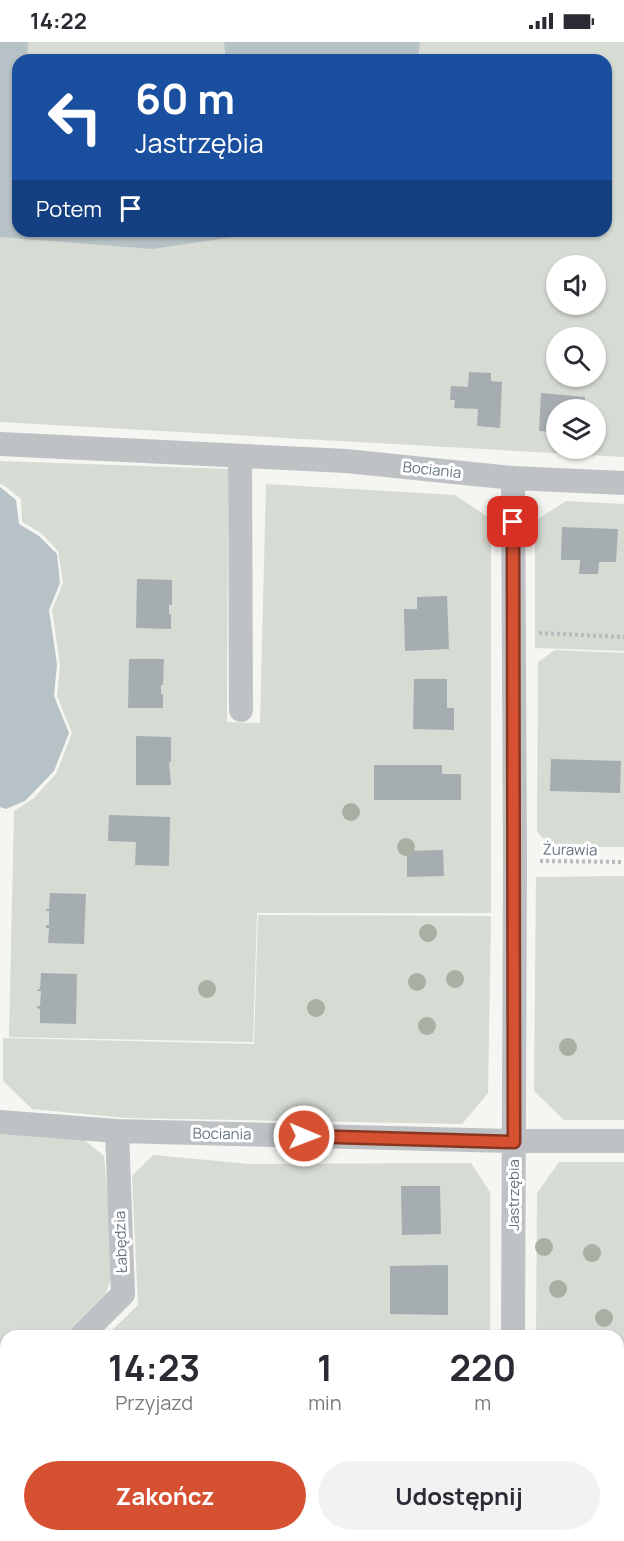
<!DOCTYPE html>
<html lang="pl">
<meta charset="utf-8">
<style>
:root{--surface:#fff;--page:#f2f2f3;--text:#2b2b33;--muted:#7c7c81;--accent:#d55132}
body{margin:0;font-family:Manrope,sans-serif;background:var(--page);color:var(--text);height:100vh;display:flex;flex-direction:column;font-size:22px;white-space:nowrap}
*{box-sizing:border-box;margin:0}
p{font-size:20px;color:var(--muted)}
.icon{flex:none;width:33px;height:33px;fill:none;stroke:currentColor;stroke-width:2;stroke-linecap:round;stroke-linejoin:round}
.map{position:relative;flex:1;overflow:hidden}
.panel{position:absolute;left:0px;top:1288px;width:624px;height:212px;display:flex;flex-direction:column;background:var(--surface);border-radius:18px 18px 0 0;box-shadow:0 2px 4px #0004}
.panel>*{flex:none}
.banner{position:absolute;left:12px;top:12px;width:600px;height:183px;border-radius:18px;box-shadow:0 2px 4px #0004;background:#1a4fa0;color:#fff;overflow:hidden}
.buttons{position:absolute;left:546px;top:213px;display:grid;gap:12px}
.buttons a{display:grid;place-items:center;width:60px;height:60px;border-radius:50%;background:var(--surface);box-shadow:0 2px 4px #0004;font-size:30px}
.pin{position:absolute;display:grid;place-items:center;width:51px;height:51px;color:#fff;margin:-26px;border-radius:12px;box-shadow:0 3px 9px #0006}
.me{position:absolute;width:66px;margin:-33px;rotate:91deg;stroke-linejoin:round;filter:drop-shadow(0 0 4px #0008)}
.turn{display:flex;align-items:center;gap:21px;height:126px;padding:0 24px;font-size:27px}
.turn .icon{width:78px;height:78px;stroke-width:2.5}
.turn b{display:block;font-size:42px;line-height:51px}
.then{display:flex;align-items:center;height:57px;padding:0 24px;background:#0003;gap:12px;font-size:22px}
.eta{display:flex;justify-content:space-evenly;align-items:center;height:102px;text-align:center}
.eta b{font-size:36px;font-weight:700;line-height:42px}
.button{display:flex;gap:12px;margin-top:auto;padding:12px 24px}
.button a{flex:1;height:69px;border-radius:36px;background:var(--accent);color:#fff;font-size:24px;font-weight:700;line-height:69px;text-align:center}
.button a+a{background:var(--page);color:var(--text)}
.status{display:flex;justify-content:space-between;align-items:center;height:42px;padding:0 30px;background:var(--surface);direction:ltr}
.status svg{height:16px;fill:currentColor}
.map>svg:first-child{display:block}
.green{fill:#d6dbd3;fill-rule:evenodd}
.water{fill:#b7c2c6}
.building{fill:#a5adb1}
.lines{fill:none;stroke-linecap:round;stroke-linejoin:round}
.path{stroke:#b8bbbd;stroke-width:4;stroke-dasharray:3 3;stroke-linecap:butt}
.street{stroke:#bec2c5;stroke-width:24}
.tree{fill:#a8b0a3}
.route-casing{stroke:#8a3520;stroke-width:15}
.route{stroke:#d55132;stroke-width:10}
.labels{text-anchor:middle;stroke-width:6;stroke-linejoin:round;paint-order:stroke}
.street-label{font-size:15px;fill:#667680;stroke:#fff}
</style>
<div class="status"><b>14:22</b><svg viewBox="0 0 49 12"><path d="M0 12V9h3v3zM5 12V6h3v6zM10 12V3h3v9zM15 12V0h3v12zM26 1h20v11H26zM47 4h2v5h-2z"/></svg></div>
<div class="map">
<svg width="624" height="1499" viewBox="0 0 624 1499">
<rect width="100%" height="100%" fill="#f5f5f1"/>
<path class="green" d="M0,0H624V415L0,380ZM18,18H606V189H18ZM556,224H596V262H556ZM556,296H596V334H556ZM556,368H596V406H556Z
M0,419L228,427L227,680L260,681L266,442L455,453L491,477V871H257L253,1000L9,995L14,769L34,756L56,732L72,691L57,654L60,623L52,568L63,541L58,509L41,491L22,480L21,457L5,444L0,442Z
M566,459L624,462V609L535,606V479Z
M555,608L624,611V805H552L537,790L538,620Z
M624,834V1078H564L534,1049L536,835Z
M258,873L491,874L488,1051L462,1082L126,1076L32,1067L3,1039V996L254,1002Z
M0,1091L82,1096L104,1114L114,1231L105,1253L64,1294H6V1353L0,1359Z
M153,1113L249,1122L471,1121L490,1150V1294H106L138,1263L132,1134Z
M559,1120H624V1499H537V1494H618V1294H536L537,1151Z
M15,1494H490V1499H15Z"/>
<path class="water" d="M0,0H28L27,18H18V189H392L346,193L254,192L152,207L0,195Z
M224,0H420L418,18H226Z
M0,445L16,458L19,482L39,494L57,512L60,541L49,568L57,622L54,654L69,691L54,729L25,759L6,767L0,765Z"/>
<path class="building" d="M469,330L491,331V339L502,340L500,386L477,384L478,367L454,366L455,358H450L451,344L468,345Z
M541,351L585,355L584,368H556V390L539,389Z
M562,485L618,487L616,520H599L598,532H579L580,518H561Z
M137,537L172,538V563H169V572H171V587L136,586Z
M447,554L449,607L405,609L404,567H417V555Z
M129,617H164L163,643H161V652H163V666H128Z
M414,637H447V666H454V688L413,687Z
M136,694L171,695V720H169L171,743H136Z
M551,717L621,719L620,751L550,749Z
M374,723H442V732H461V758H374Z
M109,773L170,775L169,824L135,823L136,800L108,799Z
M443,808L444,834L407,835V809Z
M50,851L86,852L84,902L48,901L49,886H46V883H49V869H46V867H49Z
M41,931L77,932L76,982L40,981V967L37,966V964H40L41,949H37L38,947H40Z
M401,1144H440L441,1192L402,1193Z
M448,1223V1273L390,1272V1224Z
M409,1494H455V1499H409Z"/>
<g class="lines">
<path class="path" d="M539,591L624,595
M540,819L624,820"/>
<path class="street" d="M0,402L346,419L513,436L624,441
M240,414L241,668
M0,1080L117,1089L514,1099H624
M81,1294L123,1252L117,1089
M513,1294L515,819L513,436
M0,1378L6,1371
M0,1410L2,1499
M512,1499V1494"/>
</g>
<g class="tree">
<circle cx="351" cy="770" r="9"/>
<circle cx="406" cy="805" r="9"/>
<circle cx="428" cy="891" r="9"/>
<circle cx="455" cy="937" r="9"/>
<circle cx="417" cy="940" r="9"/>
<circle cx="207" cy="947" r="9"/>
<circle cx="316" cy="966" r="9"/>
<circle cx="427" cy="984" r="9"/>
<circle cx="568" cy="1005" r="9"/>
<circle cx="544" cy="1205" r="9"/>
<circle cx="592" cy="1211" r="9"/>
<circle cx="558" cy="1247" r="9"/>
<circle cx="604" cy="1276" r="9"/>
</g>
<g class="lines">
<g class="route-casing">
<path id="route" d="M304,1094L514,1100L513,480"/>
</g>
<use href="#route" class="route"/>
</g>
<g class="labels">
<g class="street-label">
<text transform="translate(432 428) rotate(6)" y="5">Bociania</text>
<text transform="translate(570 808) rotate(1)" y="5">Żurawia</text>
<text transform="translate(222 1092) rotate(1)" y="5">Bociania</text>
<text transform="translate(514 1153) rotate(-90)" y="5">Jastrzębia</text>
<text transform="translate(121 1200) rotate(-92)" y="5">Łabędzia</text>
</g>
</g>
</svg>
<div class="buttons">
<a><svg class="icon" aria-label="sound" viewBox="0 0 24 24"><path d="M4 9h4l5-4v14l-5-4H4zM17 9q2 3 0 6"/></svg></a>
<a><svg class="icon" aria-label="search" viewBox="0 0 24 24"><circle cx="10" cy="10" r="6"/><path d="M15 15l6 6"/></svg></a>
<a><svg class="icon" aria-label="layers" viewBox="0 0 24 24"><path d="M12 4l9 5-9 5-9-5zM3 14l9 5 9-5"/></svg></a>
</div>
<div class="pin" style="left:513px;top:480px;background:#d93025"><svg class="icon" aria-label="arrive" viewBox="0 0 24 24"><path d="M6 21V4h12l-3 4 3 4H6"/></svg></div>
<svg class="me" style="left:304px;top:1094px" viewBox="-20 -20 40 40"><circle r="17" fill="#d55132" stroke="#fff" stroke-width="3"/><path d="M0-11L8 9 0 5-8 9z" fill="#fff"/></svg>
<div class="banner">
<div class="turn"><svg class="icon" aria-label="left" viewBox="0 0 24 24"><path d="M17 20v-9H6M10 6l-5 5 5 5"/></svg><div><b>60 m</b>Jastrzębia</div></div>
<div class="then">Potem<svg class="icon" aria-label="arrive" viewBox="0 0 24 24"><path d="M6 21V4h12l-3 4 3 4H6"/></svg></div>
</div>
<section class="panel">
<div class="eta">
<div><b>14:23</b><p>Przyjazd</p></div>
<div><b>1</b><p>min</p></div>
<div><b>220</b><p>m</p></div>
</div>
<div class="button"><a>Zakończ</a><a>Udostępnij</a></div>
</section>
</div>
